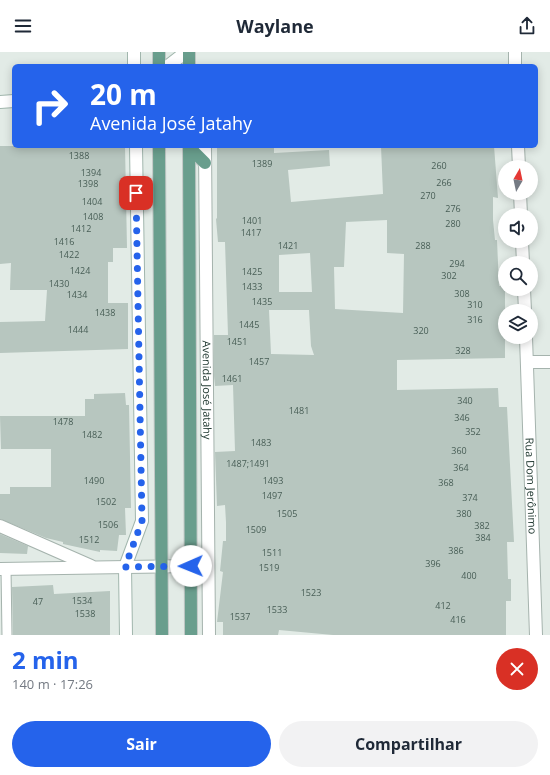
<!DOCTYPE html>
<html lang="pt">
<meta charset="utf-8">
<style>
:root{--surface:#fff;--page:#f2f2f3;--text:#1f2937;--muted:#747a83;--accent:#2563eb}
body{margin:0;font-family:"Open Sans",sans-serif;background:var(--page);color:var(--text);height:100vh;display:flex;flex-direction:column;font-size:15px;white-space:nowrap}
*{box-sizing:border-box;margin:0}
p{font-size:13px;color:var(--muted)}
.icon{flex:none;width:22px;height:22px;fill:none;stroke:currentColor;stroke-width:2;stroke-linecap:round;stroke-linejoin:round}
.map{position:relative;height:583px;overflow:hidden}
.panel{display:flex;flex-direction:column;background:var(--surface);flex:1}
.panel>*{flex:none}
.hud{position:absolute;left:12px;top:12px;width:526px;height:84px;border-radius:6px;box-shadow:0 2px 10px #0003;background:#2563eb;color:#fff;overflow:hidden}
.needle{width:26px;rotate:9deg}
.controls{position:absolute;left:498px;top:108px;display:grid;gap:8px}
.controls a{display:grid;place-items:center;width:40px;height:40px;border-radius:50%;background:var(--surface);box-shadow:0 2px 10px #0003;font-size:20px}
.pin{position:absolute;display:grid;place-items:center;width:34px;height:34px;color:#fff;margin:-17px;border-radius:8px;box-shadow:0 2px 6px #0006}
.me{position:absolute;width:44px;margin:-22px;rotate:269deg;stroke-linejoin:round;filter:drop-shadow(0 0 3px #0008)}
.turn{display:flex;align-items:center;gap:14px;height:84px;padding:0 12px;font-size:18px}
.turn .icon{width:52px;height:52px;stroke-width:2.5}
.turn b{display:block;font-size:28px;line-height:34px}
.round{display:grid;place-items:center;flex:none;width:42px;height:42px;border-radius:21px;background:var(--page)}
.headline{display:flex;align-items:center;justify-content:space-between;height:68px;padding:0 12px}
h1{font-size:24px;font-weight:700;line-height:30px;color:var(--accent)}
.button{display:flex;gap:8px;margin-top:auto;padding:8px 12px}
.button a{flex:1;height:46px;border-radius:24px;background:var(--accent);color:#fff;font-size:16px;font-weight:700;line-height:46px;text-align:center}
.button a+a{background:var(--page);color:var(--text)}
header{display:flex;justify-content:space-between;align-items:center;height:52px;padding:0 12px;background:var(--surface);font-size:18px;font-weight:700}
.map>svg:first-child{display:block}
.building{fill:#b7c6bf;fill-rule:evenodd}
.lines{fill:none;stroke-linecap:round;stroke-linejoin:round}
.lane-casing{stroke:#a5b3ad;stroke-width:11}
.street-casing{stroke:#a5b3ad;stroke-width:14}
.secondary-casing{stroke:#a1b6ad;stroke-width:14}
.primary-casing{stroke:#c1c8c6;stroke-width:14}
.lane{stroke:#fff;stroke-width:9}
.street{stroke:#fff;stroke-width:12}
.secondary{stroke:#fff;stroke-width:12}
.primary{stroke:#699e8d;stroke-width:12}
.route{stroke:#2563eb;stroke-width:7;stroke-dasharray:0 12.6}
.labels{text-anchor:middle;stroke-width:3.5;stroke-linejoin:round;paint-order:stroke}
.number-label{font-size:9px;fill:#485e56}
.street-label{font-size:11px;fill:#233b33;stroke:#f2f8f5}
</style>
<header><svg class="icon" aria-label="menu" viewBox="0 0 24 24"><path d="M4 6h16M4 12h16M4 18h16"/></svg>Waylane<svg class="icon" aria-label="share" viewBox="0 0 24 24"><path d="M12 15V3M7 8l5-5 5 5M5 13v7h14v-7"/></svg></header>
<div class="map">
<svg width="550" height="583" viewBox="0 0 550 583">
<rect width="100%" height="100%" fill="#e2ebe6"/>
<path class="building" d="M0,94H125L127,196H113V210H108V251H128V297L0,301V270L45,269L47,238H10L11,211L0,212Z
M217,94H274V101L329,98L330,114L288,118L291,150L383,142L381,94H494L498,146L493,145V168L495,188H497L499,234L505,233V306L397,308V338L498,336L499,355H507L514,490H507L508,527H511V549H506V583H333L279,578L278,583H223V570H217L223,520L220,519L223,489H226V470L225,453L217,454L215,400L235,399L233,333L215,334L214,324V283H228L225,190H218L216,167L217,166ZM387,168V201L404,202L403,261L335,257L334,215H344L346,170ZM310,201L312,240H279V203ZM269,258H309L311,294L314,303L271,302Z
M125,341L126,353H129L131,456H125L126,483H119L117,499L100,498V500L63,492V490L46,486L0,467V442H10V435H51V397H1L0,364H85V347H94V342Z
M0,482L28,494L27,502L0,501Z
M53,533L54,542L110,539V583H13L12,535Z"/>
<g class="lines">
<g class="lane-casing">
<path id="lane" d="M6,517L7,583"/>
</g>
<g class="street-casing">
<g id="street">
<path d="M515,0V14"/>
<path id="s1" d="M205,94L209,583"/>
<path d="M518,94L519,115"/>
<path d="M520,141L521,163"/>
<path d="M522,189L523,211"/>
<path d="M524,237L525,259"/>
<path id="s2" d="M526,285L536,583"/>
<path d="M527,310H550"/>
<path d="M0,474L91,514"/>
<path d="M0,517L191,514"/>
</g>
</g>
<g class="secondary-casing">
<path id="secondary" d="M134,0V14
M168,14L186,0
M0,50L14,49
M126,583L125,515L142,469L136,94"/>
</g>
<g class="primary-casing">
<path id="primary" d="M159,0V14
M189,14V0
M159,94L162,583
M189,94L191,583
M189,95L205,111"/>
</g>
<use href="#lane" class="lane"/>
<use href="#street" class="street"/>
<use href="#secondary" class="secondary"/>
<use href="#primary" class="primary"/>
</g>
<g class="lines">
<path class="route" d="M136,141L142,469L125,515L191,514"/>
</g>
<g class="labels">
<g class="number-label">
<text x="79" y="107">1388</text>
<text x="262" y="115">1389</text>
<text x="439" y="117">260</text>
<text x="91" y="124">1394</text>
<text x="444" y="134">266</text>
<text x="88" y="135">1398</text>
<text x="428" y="147">270</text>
<text x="92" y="153">1404</text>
<text x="453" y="160">276</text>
<text x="93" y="168">1408</text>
<text x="252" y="172">1401</text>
<text x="453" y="175">280</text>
<text x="81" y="180">1412</text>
<text x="251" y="184">1417</text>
<text x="64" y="193">1416</text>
<text x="288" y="197">1421</text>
<text x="423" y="197">288</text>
<text x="69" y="206">1422</text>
<text x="457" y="215">294</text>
<text x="80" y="222">1424</text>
<text x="252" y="223">1425</text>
<text x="449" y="227">302</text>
<text x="59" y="235">1430</text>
<text x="252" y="238">1433</text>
<text x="462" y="245">308</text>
<text x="77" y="246">1434</text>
<text x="262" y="253">1435</text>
<text x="475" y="256">310</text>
<text x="105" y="264">1438</text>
<text x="475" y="271">316</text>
<text x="249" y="276">1445</text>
<text x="78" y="281">1444</text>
<text x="421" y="282">320</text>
<text x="237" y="293">1451</text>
<text x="463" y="302">328</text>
<text x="259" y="313">1457</text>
<text x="232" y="330">1461</text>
<text x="465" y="352">340</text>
<text x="299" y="362">1481</text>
<text x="462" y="369">346</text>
<text x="63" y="373">1478</text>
<text x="473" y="383">352</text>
<text x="92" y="386">1482</text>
<text x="261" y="394">1483</text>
<text x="459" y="402">360</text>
<text x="248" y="415">1487;1491</text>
<text x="461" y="419">364</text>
<text x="94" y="432">1490</text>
<text x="273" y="432">1493</text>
<text x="446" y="434">368</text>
<text x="272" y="447">1497</text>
<text x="470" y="449">374</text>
<text x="106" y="453">1502</text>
<text x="287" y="465">1505</text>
<text x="464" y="465">380</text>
<text x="108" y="476">1506</text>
<text x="482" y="477">382</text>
<text x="256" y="481">1509</text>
<text x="483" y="489">384</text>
<text x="89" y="491">1512</text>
<text x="456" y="502">386</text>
<text x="272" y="504">1511</text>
<text x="433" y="515">396</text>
<text x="269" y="519">1519</text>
<text x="469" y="527">400</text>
<text x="311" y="544">1523</text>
<text x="82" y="552">1534</text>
<text x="38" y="553">47</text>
<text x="443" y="557">412</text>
<text x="277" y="561">1533</text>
<text x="85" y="565">1538</text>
<text x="240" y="568">1537</text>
<text x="458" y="571">416</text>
</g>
<g class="street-label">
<text dy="4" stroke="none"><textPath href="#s1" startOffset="244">Avenida José Jatahy</textPath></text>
<text dy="4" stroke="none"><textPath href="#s2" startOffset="149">Rua Dom Jerônimo</textPath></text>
</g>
</g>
</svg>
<div class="controls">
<a><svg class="needle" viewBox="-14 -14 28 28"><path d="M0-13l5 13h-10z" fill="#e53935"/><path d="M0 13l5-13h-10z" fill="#747a83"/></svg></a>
<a><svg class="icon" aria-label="sound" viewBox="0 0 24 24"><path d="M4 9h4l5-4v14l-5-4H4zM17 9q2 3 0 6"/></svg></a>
<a><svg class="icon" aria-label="search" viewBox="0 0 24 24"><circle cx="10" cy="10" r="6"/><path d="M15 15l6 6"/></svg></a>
<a><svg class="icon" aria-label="layers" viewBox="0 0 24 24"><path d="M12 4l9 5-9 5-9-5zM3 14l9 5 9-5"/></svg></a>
</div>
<div class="pin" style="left:136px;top:141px;background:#d93025"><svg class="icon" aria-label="arrive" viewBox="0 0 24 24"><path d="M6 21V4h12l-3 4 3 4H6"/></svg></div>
<svg class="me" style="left:191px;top:514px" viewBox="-20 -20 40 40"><circle r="19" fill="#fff"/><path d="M0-13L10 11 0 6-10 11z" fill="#2563eb"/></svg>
<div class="hud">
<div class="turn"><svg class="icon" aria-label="right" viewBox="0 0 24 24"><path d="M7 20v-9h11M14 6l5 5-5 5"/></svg><div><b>20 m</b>Avenida José Jatahy</div></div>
</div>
</div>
<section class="panel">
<div class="headline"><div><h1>2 min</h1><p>140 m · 17:26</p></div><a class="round" style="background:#d93025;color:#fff"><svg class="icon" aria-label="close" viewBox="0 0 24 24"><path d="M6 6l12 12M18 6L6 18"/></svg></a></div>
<div class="button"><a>Sair</a><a>Compartilhar</a></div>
</section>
